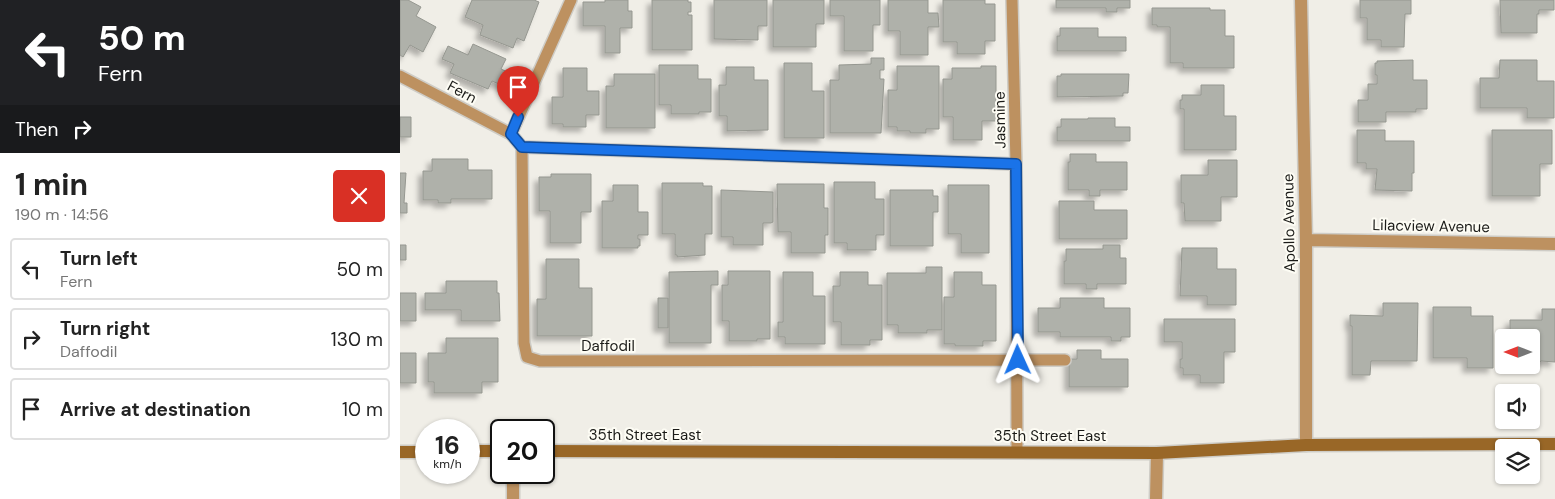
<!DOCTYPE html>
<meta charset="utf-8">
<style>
:root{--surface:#fff;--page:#f2f2f2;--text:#222;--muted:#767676;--line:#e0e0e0}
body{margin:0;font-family:"DM Sans",sans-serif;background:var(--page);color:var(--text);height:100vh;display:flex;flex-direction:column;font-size:19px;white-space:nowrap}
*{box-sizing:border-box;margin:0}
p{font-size:16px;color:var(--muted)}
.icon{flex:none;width:28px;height:28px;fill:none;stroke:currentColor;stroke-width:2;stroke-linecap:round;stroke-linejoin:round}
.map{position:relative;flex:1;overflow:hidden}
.drawer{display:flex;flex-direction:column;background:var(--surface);width:400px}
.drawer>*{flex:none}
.top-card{background:#202124;color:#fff;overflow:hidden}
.needle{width:32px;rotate:270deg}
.buttons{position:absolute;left:1095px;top:329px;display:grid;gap:10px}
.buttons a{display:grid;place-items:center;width:45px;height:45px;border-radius:5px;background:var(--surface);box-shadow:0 1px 4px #0004;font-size:25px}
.speed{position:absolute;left:15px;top:419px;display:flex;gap:10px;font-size:25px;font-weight:700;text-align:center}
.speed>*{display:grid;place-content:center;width:65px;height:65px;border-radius:50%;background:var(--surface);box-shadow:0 1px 4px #0004;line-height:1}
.speed small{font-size:12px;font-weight:400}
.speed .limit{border:2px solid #111;border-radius:8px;background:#fff;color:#111}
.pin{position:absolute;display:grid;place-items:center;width:42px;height:42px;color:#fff;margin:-51px -21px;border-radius:50% 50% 50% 0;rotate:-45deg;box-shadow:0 0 5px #0007}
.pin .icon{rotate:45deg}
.me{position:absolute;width:55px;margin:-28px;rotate:359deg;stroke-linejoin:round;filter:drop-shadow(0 0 4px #0008)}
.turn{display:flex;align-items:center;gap:18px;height:105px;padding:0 15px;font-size:22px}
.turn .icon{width:65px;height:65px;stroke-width:2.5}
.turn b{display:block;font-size:35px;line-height:42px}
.then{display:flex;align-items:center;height:48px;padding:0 15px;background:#0003;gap:10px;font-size:19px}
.round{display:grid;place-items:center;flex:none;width:52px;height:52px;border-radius:5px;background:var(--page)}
.headline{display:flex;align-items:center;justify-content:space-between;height:85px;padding:0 15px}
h1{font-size:30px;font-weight:700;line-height:38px}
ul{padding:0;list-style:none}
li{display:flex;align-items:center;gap:15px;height:62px;margin:0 10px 8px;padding:0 5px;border:2px solid var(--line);border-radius:5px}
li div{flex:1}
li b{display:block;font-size:19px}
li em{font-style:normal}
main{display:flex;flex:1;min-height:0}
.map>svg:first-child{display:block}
.building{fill:#afb1aa;stroke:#959790;filter:url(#shadow)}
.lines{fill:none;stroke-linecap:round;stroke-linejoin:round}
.lane-casing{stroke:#ceccc6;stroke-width:14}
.street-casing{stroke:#ceccc6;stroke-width:15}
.secondary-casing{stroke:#ceccc6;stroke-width:15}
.lane{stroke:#bd9160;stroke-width:11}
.street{stroke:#bd9160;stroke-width:12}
.secondary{stroke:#996727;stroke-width:12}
.route-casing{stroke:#114b97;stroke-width:12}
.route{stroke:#1a73e8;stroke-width:9}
.labels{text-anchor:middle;stroke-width:4;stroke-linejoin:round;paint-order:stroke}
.street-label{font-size:15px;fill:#1b1b18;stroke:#fdfcf4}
</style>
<main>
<section class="drawer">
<div class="top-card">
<div class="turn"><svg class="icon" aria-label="left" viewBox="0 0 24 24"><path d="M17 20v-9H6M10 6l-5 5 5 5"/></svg><div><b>50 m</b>Fern</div></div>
<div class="then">Then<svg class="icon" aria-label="right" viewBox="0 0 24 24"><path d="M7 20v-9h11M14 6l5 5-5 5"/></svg></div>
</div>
<div class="headline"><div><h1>1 min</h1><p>190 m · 14:56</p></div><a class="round" style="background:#d93025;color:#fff"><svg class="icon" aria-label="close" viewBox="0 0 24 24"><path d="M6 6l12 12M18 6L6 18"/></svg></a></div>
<ul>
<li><svg class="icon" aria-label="left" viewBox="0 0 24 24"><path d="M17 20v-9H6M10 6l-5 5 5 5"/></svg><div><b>Turn left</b><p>Fern</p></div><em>50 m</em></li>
<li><svg class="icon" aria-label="right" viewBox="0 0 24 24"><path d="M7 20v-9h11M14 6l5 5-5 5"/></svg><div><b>Turn right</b><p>Daffodil</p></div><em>130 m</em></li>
<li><svg class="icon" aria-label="arrive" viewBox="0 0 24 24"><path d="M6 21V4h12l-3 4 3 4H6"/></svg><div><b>Arrive at destination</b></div><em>10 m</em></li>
</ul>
</section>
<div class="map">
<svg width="1155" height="499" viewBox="0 0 1155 499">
<defs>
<filter id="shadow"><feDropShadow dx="-4.5" dy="4.5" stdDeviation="2.5" flood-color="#0004"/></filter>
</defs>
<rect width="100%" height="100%" fill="#f0eee7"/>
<path class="building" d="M0,0H8L21,7L16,16L36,27L23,52L10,45L3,57L0,55Z
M72,0H134L139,2L124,41L117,38L113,48L80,35L83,25L65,17Z
M205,0H228V11H232V28H220V53H205V26H183V2H205Z
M252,0H288V2H291V12H288V15H292V50H252Z
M314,0H367V26H358V40L314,39Z
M373,0H424V24H416V47H373Z
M430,0H480V25H473V51H444V16H430Z
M488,0H528V13H538L539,27H528V55H500V31H488Z
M543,0H585V4H595V41H585V54H557V42H543Z
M656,0H730V8H717V12H706V8H656Z
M960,0H1011V14H1005L1004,47H981V40H967V18H960Z
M1100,0H1154V10H1139V14H1137V33H1101Z
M752,8H810V10H825V36H834V68H783V63H770V27H757V25H752Z
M660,28H698V37H726V51H657V36H660Z
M73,44L106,59L101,69L114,75L108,88L92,81L88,89L50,73L54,64L42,59L48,46L68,55Z
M471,58H484V70H480V79H484L481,133H430V80H439V65L471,64Z
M1013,60V80H1027V109H1016V112H986V122H958V100H968V84H977V75H975V63H977V61Z
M1100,60H1137V81H1154V118H1127V108H1080V78H1099Z
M384,63H412V91H424V138H384Z
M259,65H298V79H311V112H299V114H271V105H259Z
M497,66H539V129H526V133H510V131H497V127H488V90H497Z
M581,66H596V121H582V140H553V117H543V79H552V68H581Z
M326,67H354V80H368V130L327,131V116H319V85H326Z
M163,68H187V91H199V115H186V127H163V124H152V97H163Z
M214,74H255V128H206V86H214Z
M661,74H729L728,93H723V96L657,97V76H661Z
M801,85H824V116H836V150H784V109H780V100H782V95H801Z
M0,117H11V137H0Z
M688,118H715V127H730V141H657V127H661V119H688Z
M957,130H985V141H1014V173H1012V191L975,190L977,169H966V163H957Z
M1092,130H1152V164H1140V196H1092Z
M670,154H696V162H727V190H700V196H689V190H668V162H670Z
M32,159H68V170H92V199H51V203H38V200H23V171H32Z
M808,160H837V197H821V221H785L784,203H781V175H808Z
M0,173H6L4,203H7V213H0Z
M151,174H191V212H181V243H150V211H139V177H151Z
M434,182H475V199H484V235H476V250H447V243H434Z
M262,183H303V186H312V234H305V255L277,257V255H275V234H262Z
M377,184H424V208H428V235H425V253H391V232H378Z
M213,185H238V212H248V235H238V239H240V246H238V248H202V201H213Z
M548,185H589V253H561V234H548Z
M321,190L373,192V222L371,223H363V245H333V237H321Z
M490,190H533V196H538V212H533V246H490Z
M659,201H694V210H727V239H659Z
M0,245H6V260H0Z
M703,245H720V258H726V284H697V289H686V284H664V261H666V249H703Z
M782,248H817V269H836V305H807V296H780Z
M146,259H179V288H192V336H137V299H146Z
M526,267H542V330H527V333H498V325H487V273H526Z
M318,271V285H311V343H269V272Z
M328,271H370V339H357V341H329V321H322V285H328Z
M383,272H413V296H425V344H385V337H378V322H383Z
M440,272H468V285H482V340H470V345H441V322H433V286H440Z
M554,272H582V285H596V341H583V346H555V344H544V297H554Z
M46,281H97V293H99L100,321H61V310H25V293H46Z
M0,293H16V321H0Z
M258,298H268V328H258Z
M660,298H704V308H730V337H721V341H711V337H660V332H638V308H660Z
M983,303H1018L1017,361H971L970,375H952V326H950V315L983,316Z
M1033,307H1071V316H1093V368H1067V358H1033Z
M1142,309H1155V362L1141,361L1137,364H1131V338H1110V320H1142Z
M764,319H835V352H824V383H800V375H783V368H780V359H782V342H764Z
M46,338H98V382H82V393H34V382H28V353H46Z
M677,350H701V359H728V387H669V359H677Z
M0,353H16V383H0Z"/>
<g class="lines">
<g class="lane-casing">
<path id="lane" d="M171,0L111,134L122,147L124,343L127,357L140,361L665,360
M612,0L616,164L617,452
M0,76L111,134
M122,147L616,164"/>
</g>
<g class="street-casing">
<path id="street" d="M901,0L906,240V445
M906,240L1155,244
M113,472V499
M756,499L757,453"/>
</g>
<g class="secondary-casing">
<path id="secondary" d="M69,451H101
M144,451L757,453L906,445L1155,444
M0,452H26"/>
</g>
<use href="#lane" class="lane"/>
<use href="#street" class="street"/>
<use href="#secondary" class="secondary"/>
</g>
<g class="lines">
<g class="route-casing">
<path id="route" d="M118,117L111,134L122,147L616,164L618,360"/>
</g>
<use href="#route" class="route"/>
</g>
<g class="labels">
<g class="street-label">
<text transform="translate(62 92) rotate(28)" y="5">Fern</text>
<text transform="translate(600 120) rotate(-91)" y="5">Jasmine</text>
<text transform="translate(889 223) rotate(-91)" y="5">Apollo Avenue</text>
<text transform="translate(1031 226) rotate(1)" y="5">Lilacview Avenue</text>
<text x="208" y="351">Daffodil</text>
<text x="245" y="440">35th Street East</text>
<text x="650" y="441">35th Street East</text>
</g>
</g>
</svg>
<div class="buttons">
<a><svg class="needle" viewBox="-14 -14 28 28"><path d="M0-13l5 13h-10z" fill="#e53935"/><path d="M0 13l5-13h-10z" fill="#767676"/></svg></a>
<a><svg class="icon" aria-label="sound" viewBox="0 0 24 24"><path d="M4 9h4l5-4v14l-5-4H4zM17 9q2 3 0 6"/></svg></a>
<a><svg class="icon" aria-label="layers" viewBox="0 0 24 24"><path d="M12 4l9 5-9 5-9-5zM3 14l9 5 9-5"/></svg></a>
</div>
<div class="speed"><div>16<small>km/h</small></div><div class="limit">20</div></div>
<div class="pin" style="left:118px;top:117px;background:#d93025"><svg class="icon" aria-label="arrive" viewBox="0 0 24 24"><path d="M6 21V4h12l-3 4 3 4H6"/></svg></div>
<svg class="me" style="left:618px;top:360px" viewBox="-20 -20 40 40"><path d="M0-17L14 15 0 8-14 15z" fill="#1a73e8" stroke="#fff" stroke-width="4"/></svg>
</div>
</main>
